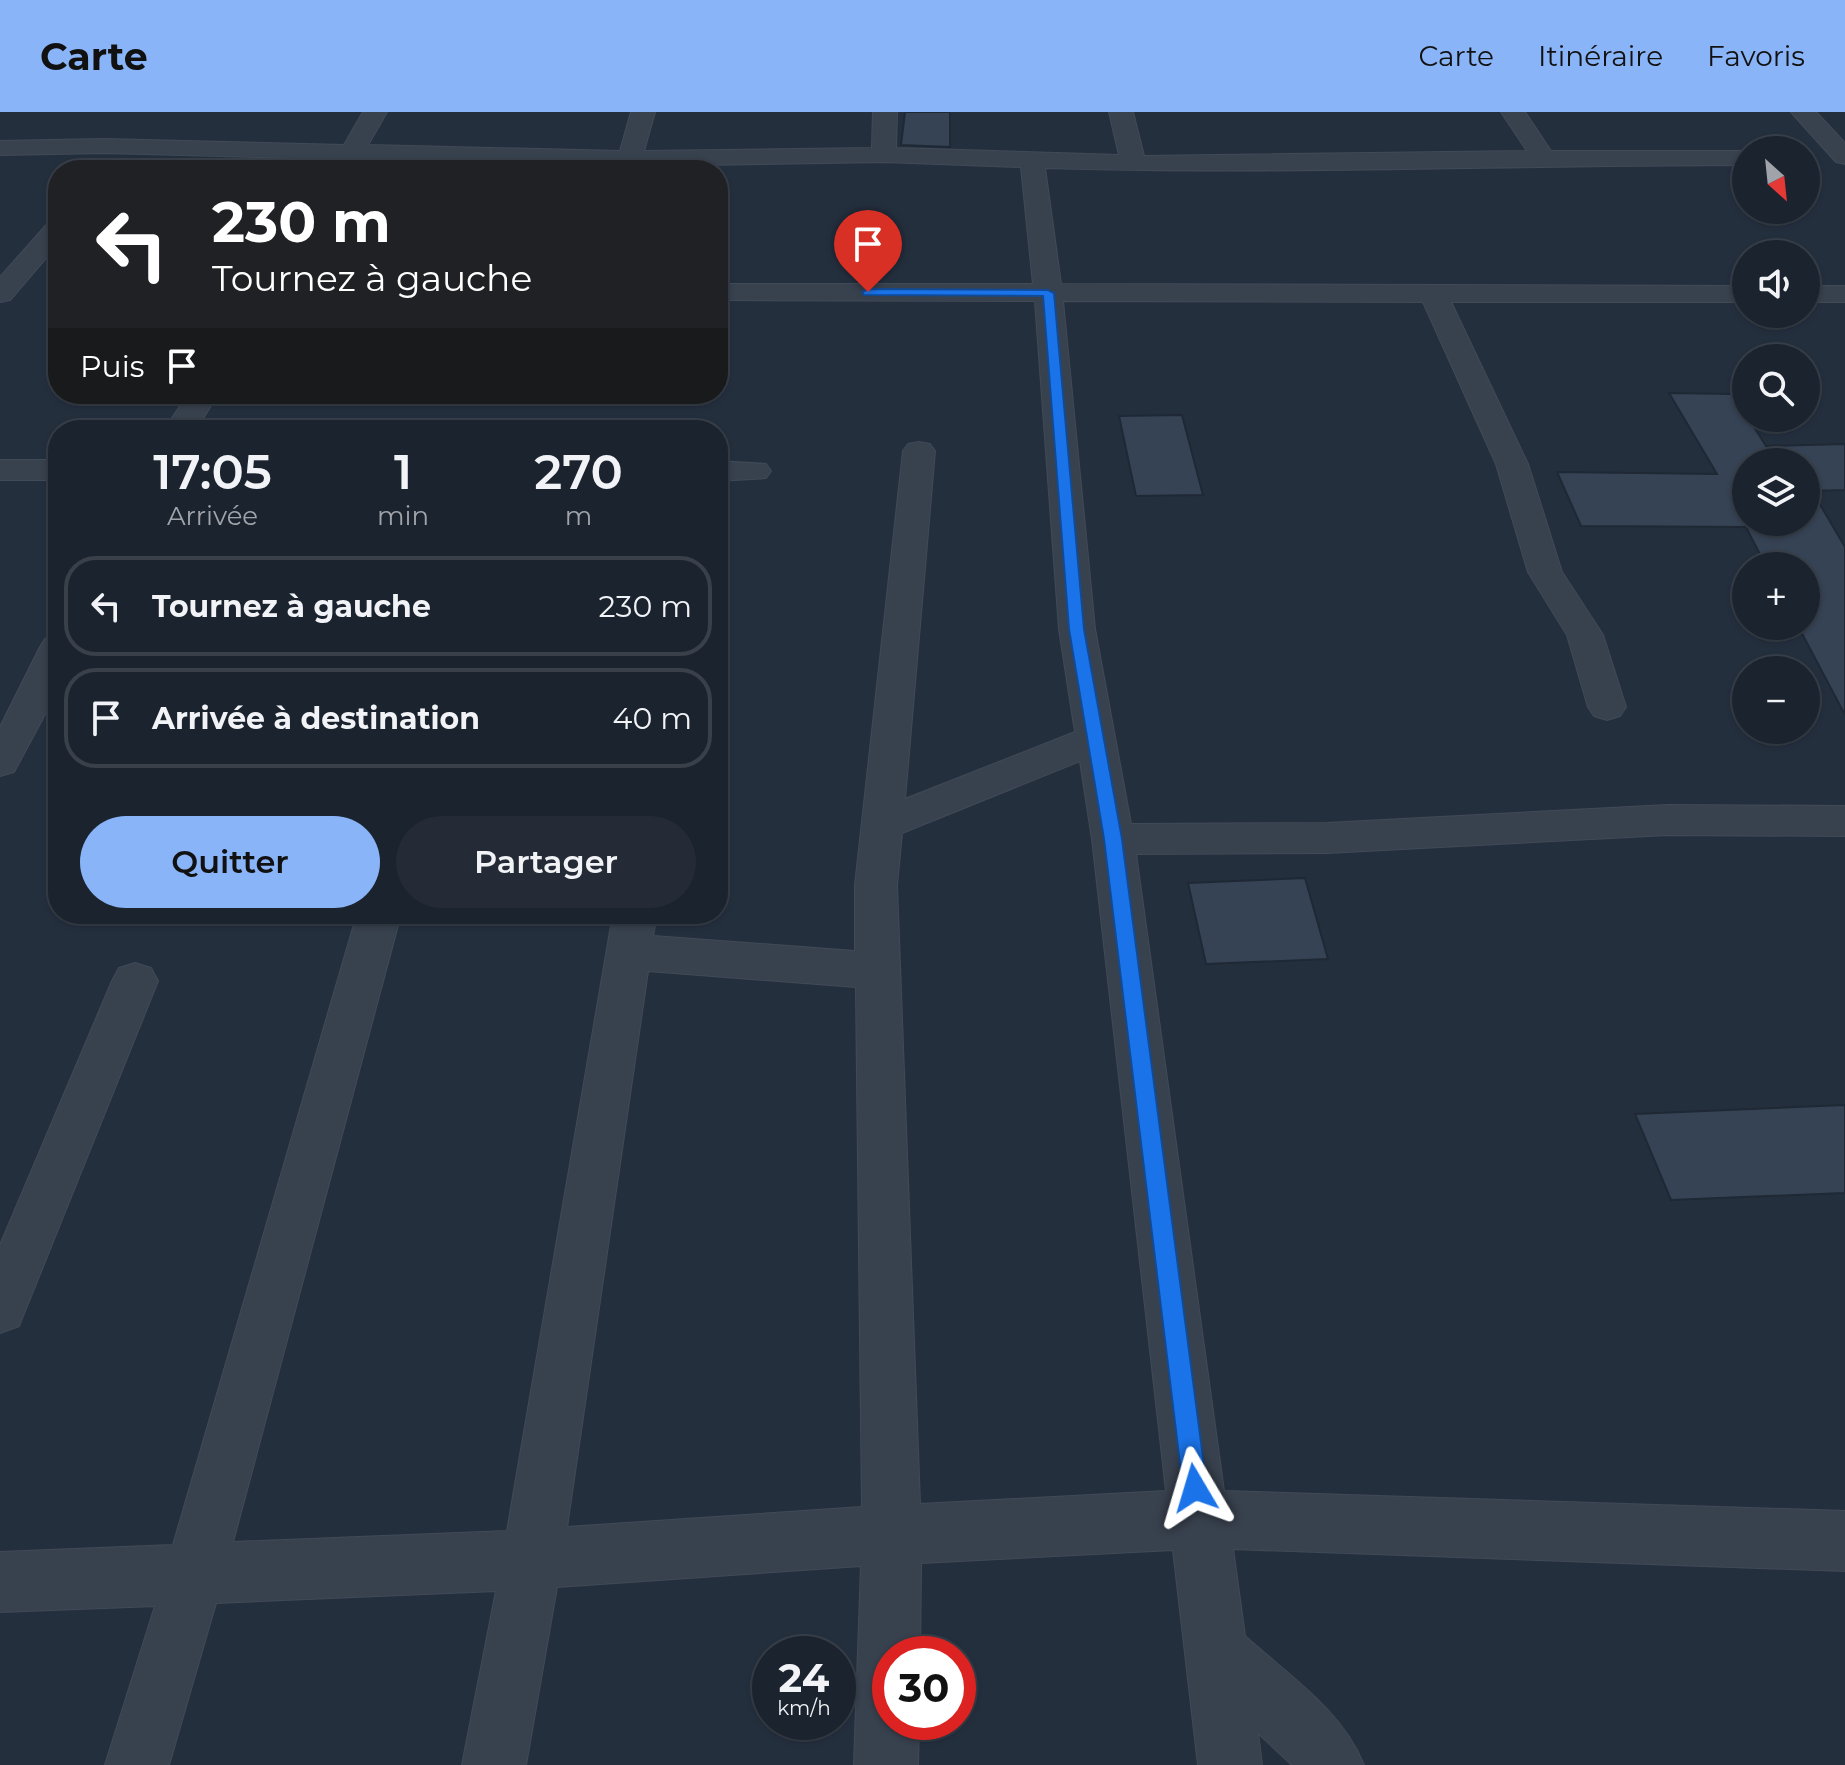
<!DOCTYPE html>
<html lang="fr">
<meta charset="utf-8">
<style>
:root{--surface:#1b232e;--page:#242b36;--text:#f1f3f6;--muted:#a0a4aa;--line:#39404a;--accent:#8ab4f8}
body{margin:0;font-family:Montserrat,sans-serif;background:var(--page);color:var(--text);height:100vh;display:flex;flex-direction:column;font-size:30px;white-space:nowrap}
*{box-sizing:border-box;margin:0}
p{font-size:26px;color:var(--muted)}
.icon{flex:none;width:44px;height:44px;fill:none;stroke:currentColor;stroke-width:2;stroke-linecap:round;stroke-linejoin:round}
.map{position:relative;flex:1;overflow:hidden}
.panel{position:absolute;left:48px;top:308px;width:680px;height:504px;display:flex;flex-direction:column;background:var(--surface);border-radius:32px;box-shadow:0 2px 6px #0004,0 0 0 2px var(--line)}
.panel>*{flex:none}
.hud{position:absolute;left:48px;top:48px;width:680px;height:244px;border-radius:32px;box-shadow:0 2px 6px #0004,0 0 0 2px var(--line);background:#202124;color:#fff;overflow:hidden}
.needle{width:52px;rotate:153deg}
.buttons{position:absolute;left:1732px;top:24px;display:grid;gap:16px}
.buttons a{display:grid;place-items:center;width:88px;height:88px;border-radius:50%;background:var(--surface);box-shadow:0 2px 6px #0004,0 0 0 2px var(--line);font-size:40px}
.speed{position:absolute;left:752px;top:1524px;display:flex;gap:16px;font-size:40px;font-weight:700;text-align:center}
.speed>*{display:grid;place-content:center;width:104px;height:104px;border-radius:50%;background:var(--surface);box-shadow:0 2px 6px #0004,0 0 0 2px var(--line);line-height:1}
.speed small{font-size:20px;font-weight:400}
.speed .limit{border:12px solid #d22;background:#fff;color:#111}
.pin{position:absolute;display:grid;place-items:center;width:68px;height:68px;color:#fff;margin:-82px -34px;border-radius:50% 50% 50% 0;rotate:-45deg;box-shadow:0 0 8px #0007}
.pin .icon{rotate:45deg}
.me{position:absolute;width:88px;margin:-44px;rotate:353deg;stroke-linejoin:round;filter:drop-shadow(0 0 6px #0008)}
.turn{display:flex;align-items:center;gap:28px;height:168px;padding:0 32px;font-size:36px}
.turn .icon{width:104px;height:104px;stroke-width:2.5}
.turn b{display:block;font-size:56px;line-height:68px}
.then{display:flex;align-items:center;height:76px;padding:0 32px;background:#0003;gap:16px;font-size:30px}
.eta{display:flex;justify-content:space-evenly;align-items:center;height:136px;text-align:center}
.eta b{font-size:48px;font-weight:600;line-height:56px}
.cta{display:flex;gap:16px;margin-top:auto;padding:16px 32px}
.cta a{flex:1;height:92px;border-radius:48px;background:var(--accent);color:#111;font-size:32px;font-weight:600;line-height:92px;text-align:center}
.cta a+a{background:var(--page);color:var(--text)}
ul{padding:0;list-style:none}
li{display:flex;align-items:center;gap:24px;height:100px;margin:0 16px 12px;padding:0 16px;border:4px solid var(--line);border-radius:32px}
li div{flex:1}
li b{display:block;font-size:30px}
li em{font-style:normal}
header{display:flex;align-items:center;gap:48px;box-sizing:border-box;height:112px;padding:0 40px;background:var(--accent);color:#111}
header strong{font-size:38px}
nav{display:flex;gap:44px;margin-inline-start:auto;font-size:28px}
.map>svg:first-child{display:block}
.building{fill:#364354;stroke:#1f2835;stroke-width:2;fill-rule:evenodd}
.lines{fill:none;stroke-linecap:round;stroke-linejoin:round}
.minor-casing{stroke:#414a57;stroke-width:2}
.minor{fill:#38414e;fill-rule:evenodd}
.route{fill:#1a73e8;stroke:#114b97;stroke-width:2}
</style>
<header>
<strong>Carte</strong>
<nav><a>Carte</a><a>Itinéraire</a><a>Favoris</a></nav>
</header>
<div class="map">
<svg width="1845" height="1653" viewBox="0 0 1845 1653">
<rect width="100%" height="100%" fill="#242f3e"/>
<path class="building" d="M905,0H950V35L901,33Z
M1669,281L1733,282L1766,334L1845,332V378L1812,379L1845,435V603L1798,514H1806V454H1766L1746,415L1581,414L1557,360L1717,362ZM1746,350H1806V410H1746Z
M1182,303L1203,383L1136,384L1119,304Z
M1305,766L1328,847L1206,852L1188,771Z
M1845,993V1081L1671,1088L1635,1002Z"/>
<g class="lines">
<g class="minor-casing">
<path id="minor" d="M363,0H387L368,33L620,39L631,0H655L644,39L872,36L873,0H897L896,36L1119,43L1109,0H1133L1144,44L1527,39L1501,0H1525L1551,39H1746V53C1512,53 1279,63 1045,56L1061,172L1746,174V190H1451L1528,352L1562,460L1603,523L1626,595L1620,604L1607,608L1594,604L1588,595L1567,523L1528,460L1496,352L1423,190L1063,189L1095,517L1131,712L1327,711L1668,693L1845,694V724L1668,723L1327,741L1136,742L1224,1379L1845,1399V1459L1233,1437L1245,1524C1288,1563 1342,1598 1364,1653H1292L1258,1621L1262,1653H1198L1173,1438L921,1451L920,1542H890V1610H919L918,1653H854L861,1454L557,1475L526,1653H462L496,1479L216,1491L169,1653H105L155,1494L0,1500V1440L173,1433L357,802H401L233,1430L507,1419L613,802H657L653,824L855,839V773L903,339L908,332L919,330L930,332L935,339L905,687L1075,620L1059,517L1035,189L718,188V172H1033L1021,55L884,50L630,54L360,48L354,58H330L336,47L104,41L0,43V29L104,27L344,33ZM1080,649L1092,727L1166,1379L920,1392L897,773L902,721ZM648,859L856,875L862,1395L567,1415Z
M1791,0H1816L1845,31V52L1836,50Z
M58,108V132L10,188L0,190V165L49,110Z
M1806,174H1845V190H1806Z
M188,282H218L196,318H164Z
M0,348H58V368H0Z
M718,349L766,352L771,359L766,366L718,369Z
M58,523V578L14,660L0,664V615L40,535L45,527Z
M135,851L151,856L158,869L19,1214L0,1221V1133L112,869L119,856Z"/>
</g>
<use href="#minor" class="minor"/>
</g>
<path class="route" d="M868,177L1048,178L1054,181L1084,517L1122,727L1207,1376L1203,1385L1195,1388L1186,1385L1183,1376L1104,727L1069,517L1043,184L864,183L862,180Z"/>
</svg>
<div class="buttons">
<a><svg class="needle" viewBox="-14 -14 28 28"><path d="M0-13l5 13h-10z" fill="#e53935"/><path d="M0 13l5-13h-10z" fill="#a0a4aa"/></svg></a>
<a><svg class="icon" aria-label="sound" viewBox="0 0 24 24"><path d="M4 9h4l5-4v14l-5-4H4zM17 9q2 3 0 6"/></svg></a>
<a><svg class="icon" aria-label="search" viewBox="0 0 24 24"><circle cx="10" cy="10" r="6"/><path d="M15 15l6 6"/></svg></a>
<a><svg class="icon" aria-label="layers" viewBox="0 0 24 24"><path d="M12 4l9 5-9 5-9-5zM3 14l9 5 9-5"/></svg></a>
<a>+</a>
<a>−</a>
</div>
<div class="speed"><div>24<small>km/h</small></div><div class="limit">30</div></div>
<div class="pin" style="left:868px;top:180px;background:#d93025"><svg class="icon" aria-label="arrive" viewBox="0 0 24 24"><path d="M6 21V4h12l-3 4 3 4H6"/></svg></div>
<svg class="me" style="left:1195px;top:1376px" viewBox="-20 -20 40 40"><path d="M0-17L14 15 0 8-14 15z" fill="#1a73e8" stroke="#fff" stroke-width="4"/></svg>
<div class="hud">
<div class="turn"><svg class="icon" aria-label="left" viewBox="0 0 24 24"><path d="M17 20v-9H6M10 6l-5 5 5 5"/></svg><div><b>230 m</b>Tournez à gauche</div></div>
<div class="then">Puis<svg class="icon" aria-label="arrive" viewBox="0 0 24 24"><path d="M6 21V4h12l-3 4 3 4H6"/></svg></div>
</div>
<section class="panel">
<div class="eta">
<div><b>17:05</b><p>Arrivée</p></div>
<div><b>1</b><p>min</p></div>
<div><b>270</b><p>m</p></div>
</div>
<ul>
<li><svg class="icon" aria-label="left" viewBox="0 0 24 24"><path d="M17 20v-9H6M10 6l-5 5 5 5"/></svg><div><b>Tournez à gauche</b></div><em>230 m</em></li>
<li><svg class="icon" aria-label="arrive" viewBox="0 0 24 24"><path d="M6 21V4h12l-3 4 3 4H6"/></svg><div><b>Arrivée à destination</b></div><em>40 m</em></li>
</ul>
<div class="cta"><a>Quitter</a><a>Partager</a></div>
</section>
</div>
